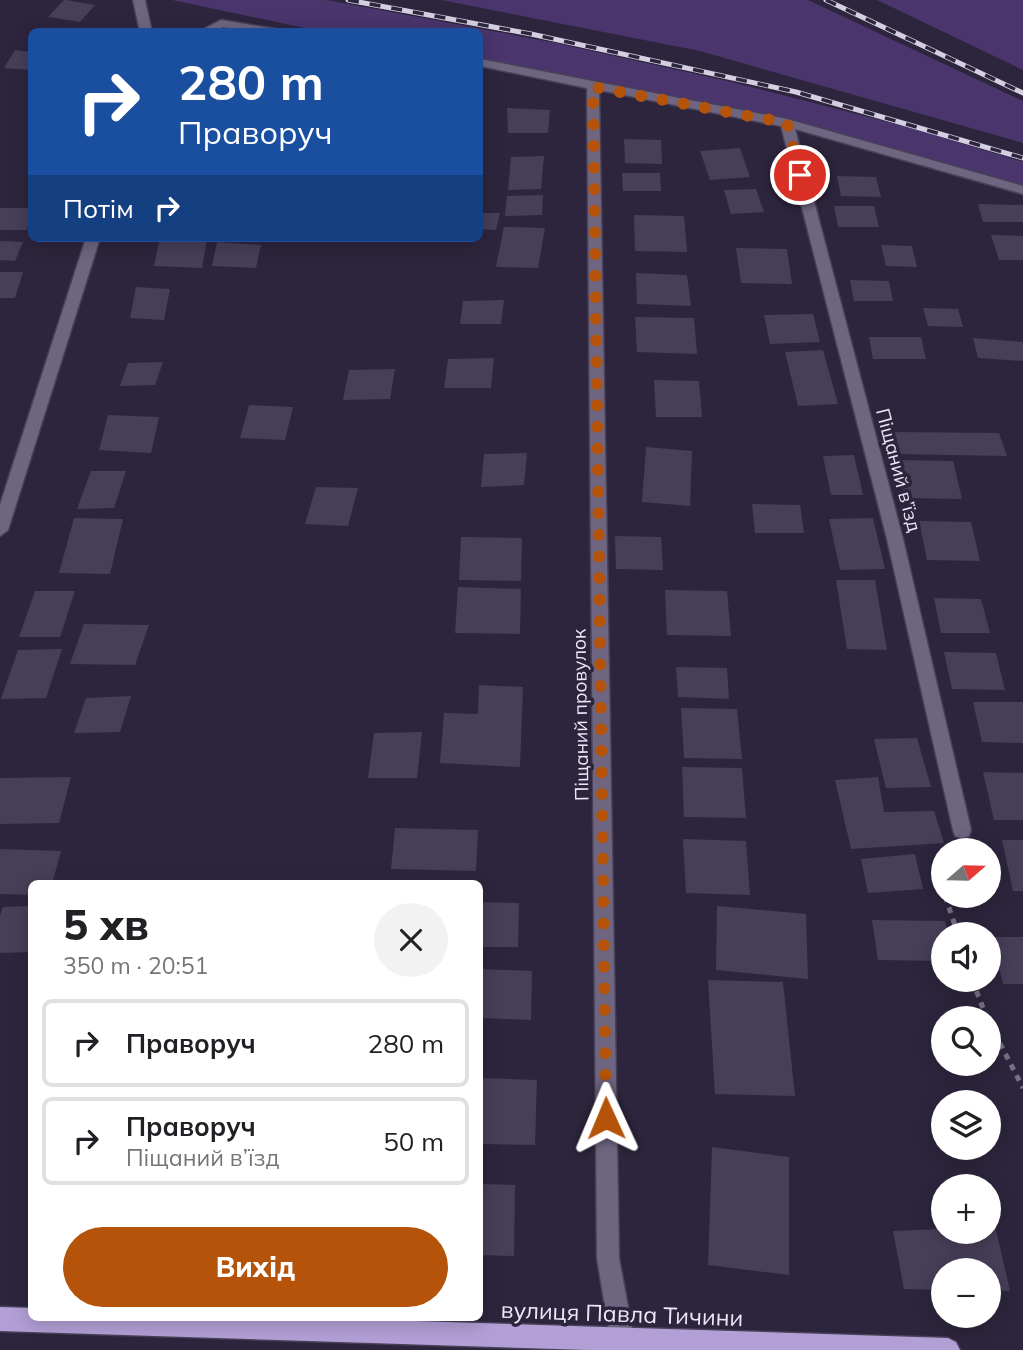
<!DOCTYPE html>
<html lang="uk">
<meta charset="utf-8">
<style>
:root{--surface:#fff;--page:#f2f2f2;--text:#202124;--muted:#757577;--line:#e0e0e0;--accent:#b45309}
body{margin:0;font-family:Mulish,sans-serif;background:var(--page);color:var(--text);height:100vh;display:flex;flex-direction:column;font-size:26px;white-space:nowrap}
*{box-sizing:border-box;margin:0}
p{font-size:23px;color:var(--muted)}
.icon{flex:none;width:38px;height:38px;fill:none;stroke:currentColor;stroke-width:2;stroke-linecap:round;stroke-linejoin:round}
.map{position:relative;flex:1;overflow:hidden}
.details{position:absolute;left:28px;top:880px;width:455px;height:441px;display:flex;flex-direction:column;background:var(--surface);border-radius:10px;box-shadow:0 4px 18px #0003}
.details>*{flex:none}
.banner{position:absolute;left:28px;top:28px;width:455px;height:214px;border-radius:10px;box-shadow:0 4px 18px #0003;background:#1a4fa0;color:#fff;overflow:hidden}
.needle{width:46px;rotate:70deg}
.tools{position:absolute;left:931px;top:838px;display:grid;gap:14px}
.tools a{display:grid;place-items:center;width:70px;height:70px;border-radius:50%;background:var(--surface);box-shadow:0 4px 18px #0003;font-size:35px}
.pin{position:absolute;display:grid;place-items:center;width:60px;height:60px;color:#fff;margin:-30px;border:4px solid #fff;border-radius:50%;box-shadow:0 2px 7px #0007}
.me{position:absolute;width:77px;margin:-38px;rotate:359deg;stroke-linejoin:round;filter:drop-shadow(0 0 5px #0008)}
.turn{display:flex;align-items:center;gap:24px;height:147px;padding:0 35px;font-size:32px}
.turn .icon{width:91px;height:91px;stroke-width:2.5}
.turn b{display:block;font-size:49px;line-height:60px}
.then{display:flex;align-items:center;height:66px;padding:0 35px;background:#0003;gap:14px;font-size:26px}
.round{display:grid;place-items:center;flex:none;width:74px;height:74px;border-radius:37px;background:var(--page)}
.headline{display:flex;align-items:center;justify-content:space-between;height:119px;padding:0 35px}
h1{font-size:42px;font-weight:800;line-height:52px}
.action{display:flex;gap:14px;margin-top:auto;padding:14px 35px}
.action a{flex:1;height:80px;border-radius:42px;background:var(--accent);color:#fff;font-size:28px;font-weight:800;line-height:80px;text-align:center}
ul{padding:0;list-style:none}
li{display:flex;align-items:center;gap:21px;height:88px;margin:0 14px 10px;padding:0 21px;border:4px solid var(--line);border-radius:10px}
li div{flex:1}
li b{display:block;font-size:26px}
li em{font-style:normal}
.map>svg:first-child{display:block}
.green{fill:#4a356c}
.building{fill:#473e58}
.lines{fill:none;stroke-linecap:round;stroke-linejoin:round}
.minor-casing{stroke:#484057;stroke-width:3}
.major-casing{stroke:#484057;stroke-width:3}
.path{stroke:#777085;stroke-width:5;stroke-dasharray:6 6;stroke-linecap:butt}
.minor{fill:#6e6580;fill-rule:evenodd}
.major{fill:#b29fd6;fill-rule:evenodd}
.rail-casing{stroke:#d4cfe1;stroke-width:5}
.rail{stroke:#2d253d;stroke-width:3.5;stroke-dasharray:11;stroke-linecap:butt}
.route{stroke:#b45309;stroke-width:12;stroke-dasharray:0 21.6}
.labels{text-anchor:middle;stroke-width:7;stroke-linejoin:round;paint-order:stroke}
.street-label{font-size:19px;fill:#ede8f9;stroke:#2d253d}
.near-street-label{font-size:23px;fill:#ede8f9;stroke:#2d253d}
</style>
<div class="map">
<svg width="1023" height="1350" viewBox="0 0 1023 1350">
<rect width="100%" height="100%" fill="#2d253d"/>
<path class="green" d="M172,0H327L556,43L732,82L915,129L1023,162V190L787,123L480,64V32L319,31Z
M441,0H808L1023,101V143L700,51Z
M877,0H1023V70Z"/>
<path class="building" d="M64,0H66L95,5L80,22L48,17Z
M15,50L32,52V70L4,68Z
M507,108L550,110L548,133H508Z
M624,139L661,140L662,164L625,163Z
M740,148L750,177L710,180L700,151Z
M544,156L541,189L508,190L511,157Z
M622,173H660L661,191H623Z
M837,176L876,177L881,197L841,196Z
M756,189L764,212L731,214L724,190Z
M543,195L542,215L505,216L507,196Z
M978,204L1023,205V222H983Z
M834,206H874L879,227H838Z
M0,208H32L27,230H0Z
M480,213H500L496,230L480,229Z
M634,215L684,216L687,252L635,251Z
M504,227L545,228L538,268L496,267Z
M991,235L1023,236V260H999Z
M160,238L207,239L202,268L154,266Z
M0,241L23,242L15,261L0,260Z
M217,242L261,245L256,268L212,266Z
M881,245L912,246L917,267L886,266Z
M736,248L787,249L792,284L741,283Z
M0,272H23L15,298H0Z
M636,273L687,275L691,306L637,304Z
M850,280L889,281L893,301H854Z
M136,287L170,289L164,320L130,318Z
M504,300L501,324H460L463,301Z
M923,308L958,309L963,327L928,326Z
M813,314L820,342L770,344L764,315Z
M635,317L694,318L697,354L637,352Z
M869,337H921L926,359H873Z
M973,338L1023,342V361L978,358Z
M823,350L838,404L798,406L785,352Z
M494,358L491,388H444L448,359Z
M163,362L155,385L120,386L128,363Z
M395,369L390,399L343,400L349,370Z
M654,380L699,381L702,417H656Z
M249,405L293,407L285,440L240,438Z
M108,415L159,417L151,453L99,450Z
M891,432L999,433L1007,456L898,454Z
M646,447L692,451L690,506L642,502Z
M527,453L524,485L481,487L484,454Z
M854,455L863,495H831L823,456Z
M897,460L953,461L962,499L904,498Z
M91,471H126L114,508L77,509Z
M316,487L358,488L348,526L305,524Z
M752,504L800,505L804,533H755Z
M74,518L123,519L110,574L59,573Z
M873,518L885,569L840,570L829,519Z
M919,521L971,522L980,561L927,560Z
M615,536L661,537L663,570L616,569Z
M461,537L522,538L521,581L459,580Z
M836,580H875L887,650L847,649Z
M458,587L521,589L520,634L455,633Z
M665,590L727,591L731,636L667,635Z
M35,591H75L60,637H19Z
M934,598L981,599L990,633H941Z
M84,624L149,625L135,665L70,664Z
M62,649L46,698L1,699L18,650Z
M944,652L996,653L1005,690L952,689Z
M676,667L727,668L729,699L678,697Z
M479,685L523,687L520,767L440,763L444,713L478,714Z
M131,696L120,732L74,733L86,698Z
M973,702H1023V743L982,742Z
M681,708L737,709L742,759L684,758Z
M422,732L417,778H368L374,733Z
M917,738L931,787L886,788L874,739Z
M682,767L742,768L746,818L684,817Z
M983,772L1023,773V820H994Z
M71,777L59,823L0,824V778Z
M878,777L884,812L934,811L944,843L851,849L835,780Z
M395,828L478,830L476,871L391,869Z
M683,839L746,841L750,895L686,893Z
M1002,840H1023V891H1013Z
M0,849L61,851L52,884H32V895L0,894Z
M915,854L923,889L868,893L861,859Z
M480,902L519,903L518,947H480Z
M32,906V952L0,953V916L3,907Z
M717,906L806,914L808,979L716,970Z
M872,920L945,921L948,934H943V961L878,960Z
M992,937H1023V984H1003Z
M480,969L532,971L531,1020L480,1018Z
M708,980L783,982L795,1096L715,1094Z
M480,1078L537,1080L535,1145L480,1144Z
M712,1147L789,1157V1275L708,1265Z
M480,1184L515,1185L514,1256L480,1255Z
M943,1194V1232H989L990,1204L1010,1291L989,1290V1270H943V1290L904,1289L893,1231L939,1229L932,1195Z"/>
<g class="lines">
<g class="minor-casing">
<path id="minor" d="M133,0H145L152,32H140Z
M221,20L276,29L281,32H252L223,27L213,32H198Z
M480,59L787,119L1023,186V194L795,129L903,539L971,830L969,836L962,838L955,836L953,830L887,539L781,126L599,90L619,1258L636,1350H612L597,1258L587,88L480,66Z
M86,238H100L8,530L0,536V505Z"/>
</g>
<g class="major-casing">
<path id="major" d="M0,1307L32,1308V1318H322L948,1338L956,1342L960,1350H587L0,1331Z"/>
</g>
<path class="path" d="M943,878V889
M945,896L958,934
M972,980L987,1018
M989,1022L1023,1088"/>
<use href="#minor" class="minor"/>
<use href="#major" class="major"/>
<g class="rail-casing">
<path id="rail" d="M348,0L531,34L796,92L1023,158
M826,0L1023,93"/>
</g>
<use href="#rail" class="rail"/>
</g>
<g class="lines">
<path class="route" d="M606,1118L593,87L787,123L800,175"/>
</g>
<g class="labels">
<g class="street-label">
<text transform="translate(899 470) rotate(75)" y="7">Піщаний в’їзд</text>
<text transform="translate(580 715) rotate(-91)" y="7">Піщаний провулок</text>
</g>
<g class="near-street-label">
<text transform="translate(622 1314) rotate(2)" y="8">вулиця Павла Тичини</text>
</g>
</g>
</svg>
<div class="tools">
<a><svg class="needle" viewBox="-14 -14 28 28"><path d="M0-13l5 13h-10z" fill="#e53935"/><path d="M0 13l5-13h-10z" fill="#757577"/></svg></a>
<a><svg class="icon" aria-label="sound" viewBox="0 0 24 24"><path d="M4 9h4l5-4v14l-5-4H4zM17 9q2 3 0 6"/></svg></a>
<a><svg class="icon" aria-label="search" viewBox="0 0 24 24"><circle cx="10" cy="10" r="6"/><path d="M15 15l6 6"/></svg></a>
<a><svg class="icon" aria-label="layers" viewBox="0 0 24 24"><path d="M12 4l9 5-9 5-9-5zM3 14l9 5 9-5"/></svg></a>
<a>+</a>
<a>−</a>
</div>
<div class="pin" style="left:800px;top:175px;background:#d93025"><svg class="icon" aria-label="arrive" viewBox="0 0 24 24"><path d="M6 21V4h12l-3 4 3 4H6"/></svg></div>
<svg class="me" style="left:606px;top:1118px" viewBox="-20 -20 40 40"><path d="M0-17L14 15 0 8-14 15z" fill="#b45309" stroke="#fff" stroke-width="4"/></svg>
<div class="banner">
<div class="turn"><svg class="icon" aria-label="right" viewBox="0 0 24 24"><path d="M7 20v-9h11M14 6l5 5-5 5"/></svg><div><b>280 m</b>Праворуч</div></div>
<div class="then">Потім<svg class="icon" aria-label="right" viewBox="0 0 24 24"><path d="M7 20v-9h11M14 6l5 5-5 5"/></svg></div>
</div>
<section class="details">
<div class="headline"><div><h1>5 хв</h1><p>350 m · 20:51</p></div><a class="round"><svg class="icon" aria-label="close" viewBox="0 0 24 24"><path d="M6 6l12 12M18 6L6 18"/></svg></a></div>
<ul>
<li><svg class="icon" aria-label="right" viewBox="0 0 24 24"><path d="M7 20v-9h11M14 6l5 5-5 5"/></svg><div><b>Праворуч</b></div><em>280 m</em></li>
<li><svg class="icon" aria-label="right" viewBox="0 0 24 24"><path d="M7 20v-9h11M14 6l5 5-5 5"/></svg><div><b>Праворуч</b><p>Піщаний в’їзд</p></div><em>50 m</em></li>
</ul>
<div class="action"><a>Вихід</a></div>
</section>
</div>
